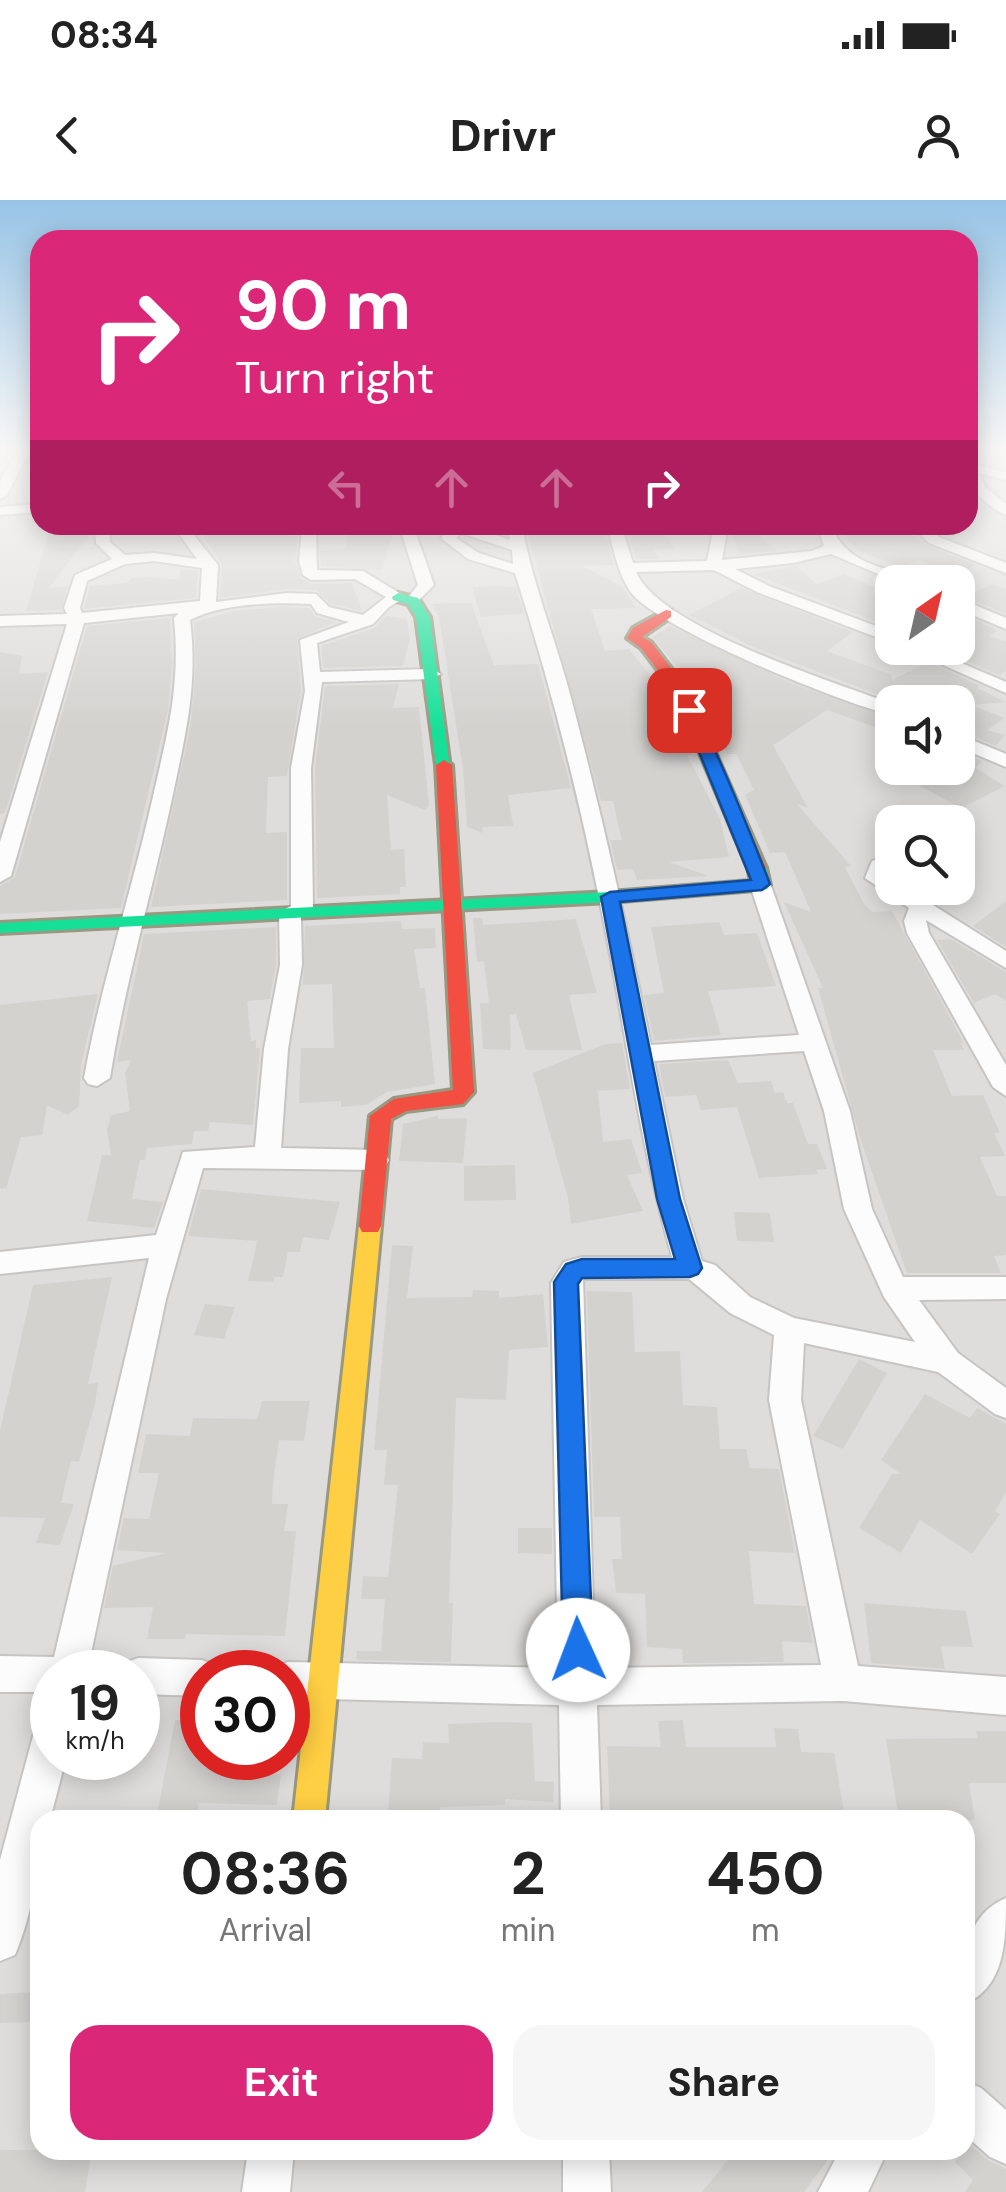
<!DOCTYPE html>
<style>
:root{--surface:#fff;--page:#f6f6f6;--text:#222;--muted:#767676;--accent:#db2777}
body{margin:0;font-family:"DM Sans",sans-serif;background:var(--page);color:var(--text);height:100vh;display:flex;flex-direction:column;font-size:38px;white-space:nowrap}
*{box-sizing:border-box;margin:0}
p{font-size:32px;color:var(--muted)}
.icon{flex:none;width:55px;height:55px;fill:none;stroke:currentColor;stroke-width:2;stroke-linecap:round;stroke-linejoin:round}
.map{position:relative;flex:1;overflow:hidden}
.side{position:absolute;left:30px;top:1610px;width:945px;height:350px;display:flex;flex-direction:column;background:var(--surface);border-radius:30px;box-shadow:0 5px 25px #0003}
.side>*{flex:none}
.guide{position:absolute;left:30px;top:30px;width:948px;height:305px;border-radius:30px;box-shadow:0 5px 25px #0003;background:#db2777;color:#fff;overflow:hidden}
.needle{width:65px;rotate:34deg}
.tools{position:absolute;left:875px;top:365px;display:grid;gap:20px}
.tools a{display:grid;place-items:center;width:100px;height:100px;border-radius:20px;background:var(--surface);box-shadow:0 5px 25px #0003;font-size:50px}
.speed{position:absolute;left:30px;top:1450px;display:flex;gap:20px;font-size:50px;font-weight:700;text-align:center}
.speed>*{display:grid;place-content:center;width:130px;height:130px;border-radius:50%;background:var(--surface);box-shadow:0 5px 25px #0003;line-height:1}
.speed small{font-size:25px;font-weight:400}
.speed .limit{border:15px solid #d22;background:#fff;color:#111}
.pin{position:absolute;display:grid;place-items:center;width:85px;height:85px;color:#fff;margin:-42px;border-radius:20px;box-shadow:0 5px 15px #0006}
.me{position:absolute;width:110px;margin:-55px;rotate:358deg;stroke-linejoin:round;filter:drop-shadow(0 0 8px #0008)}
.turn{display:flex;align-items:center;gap:35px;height:210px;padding:0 40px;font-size:45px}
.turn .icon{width:130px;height:130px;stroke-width:2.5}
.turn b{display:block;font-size:70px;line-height:85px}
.lanes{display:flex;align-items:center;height:95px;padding:0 40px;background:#0003;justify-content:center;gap:50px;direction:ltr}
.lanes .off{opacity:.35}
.eta{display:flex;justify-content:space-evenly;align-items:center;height:170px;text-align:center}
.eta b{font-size:60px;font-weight:700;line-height:70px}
.cta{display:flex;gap:20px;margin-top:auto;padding:20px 40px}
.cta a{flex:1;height:115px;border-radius:30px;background:var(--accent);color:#fff;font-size:40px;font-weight:700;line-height:115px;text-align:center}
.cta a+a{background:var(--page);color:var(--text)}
.status{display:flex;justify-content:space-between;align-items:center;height:70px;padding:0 50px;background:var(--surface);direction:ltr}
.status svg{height:28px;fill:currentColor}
header{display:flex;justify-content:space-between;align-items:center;height:130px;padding:0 40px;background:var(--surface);font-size:45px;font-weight:700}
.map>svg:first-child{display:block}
.residential{fill:#dedddb;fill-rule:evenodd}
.building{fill:#d4d2cf}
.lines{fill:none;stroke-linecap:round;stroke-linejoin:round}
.street-casing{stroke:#c6c5c4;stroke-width:4}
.fast-casing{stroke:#999982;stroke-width:6}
.slow-casing{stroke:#999982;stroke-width:6}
.jam-casing{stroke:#999982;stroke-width:6}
.street{fill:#fdfcfc;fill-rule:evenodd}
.fast{fill:#16e098;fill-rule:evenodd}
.slow{fill:#ffcf43;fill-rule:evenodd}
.jam{fill:#f24e42;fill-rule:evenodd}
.route{fill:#1a73e8;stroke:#114b97;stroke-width:2.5}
</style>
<div class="status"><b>08:34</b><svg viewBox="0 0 49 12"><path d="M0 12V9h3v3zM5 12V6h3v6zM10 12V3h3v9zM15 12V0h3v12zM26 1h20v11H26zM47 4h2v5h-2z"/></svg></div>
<header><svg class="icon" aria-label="back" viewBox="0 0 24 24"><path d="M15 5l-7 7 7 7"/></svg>Drivr<svg class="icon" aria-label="person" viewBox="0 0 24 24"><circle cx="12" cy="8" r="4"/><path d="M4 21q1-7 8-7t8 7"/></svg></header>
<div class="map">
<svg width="1006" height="1992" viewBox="0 0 1006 1992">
<rect width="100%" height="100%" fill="#efedea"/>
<path class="residential" d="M0,251H40V325H968V251H1006V1992H0ZM892,382H958V448H892ZM892,502H958V568H892ZM892,622H958V688H892ZM52,1472H138V1558H52ZM202,1472H288V1558H202ZM40,1620H965V1950H40Z"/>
<path class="building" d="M226,325H285L288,336H298L295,361L301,378L311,384L352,383L362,411L331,404L316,390L287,389L220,398L222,365L202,333L221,332V327Z
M365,325H396L382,370L321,366L320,351L346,348L349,328H366Z
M554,325L604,328L614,365L582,366L622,386L636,408L591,409L605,451L629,449L674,505L673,512L691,555H687L720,619L729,657L669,662L708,676L637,680L633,669L617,670L610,640H622L613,601H601L526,327Z
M835,325L899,326L928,346L975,365L957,375L918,360L900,367L857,350Z
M752,329L777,351L741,354L729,331Z
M663,330L674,349L654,350L659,359H636L627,331Z
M92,331L49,388L67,387L61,410L26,411L49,333Z
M796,366L817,384L844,374L892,394V411L874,421L753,374Z
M181,369L198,371L196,398L84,409L90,386L126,383L133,378L150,377L179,380Z
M992,384L1006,389V414L965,397Z
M495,386L516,387L524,413L481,417L472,387Z
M741,388L853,432L827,451L892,475V480L928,462L980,486L977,488L1006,502L971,505L1005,518L987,530L1005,535L996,546L958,530V502H919L892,492V500L753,447L689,415Z
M471,403L494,465L538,464L571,588L508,595L513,626L482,627L483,633L467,627L463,569L439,416L431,404Z
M282,407L309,408L316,417L337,422L297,438L301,491L287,576L268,577L266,633L287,632V700L151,707L190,529L196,466L194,422L234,411Z
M958,413L998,430L989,436L1006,441V471L999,475L946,453L961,445L958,443Z
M386,416L407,419L410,439L403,466L323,468L321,446L374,428Z
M170,418L172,466L168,510L121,708L0,714V686L15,677L87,426Z
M670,426L793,484L892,518V533L827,510L773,545L808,608L797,604L851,666L845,667L864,704L872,712L892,711L965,845L960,842L964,850H933L952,896L983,895L1000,933H994L1005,956L980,957L997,996H1006V1055L994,1056L1001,1073H907L860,938L818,788H823L784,702L811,712L785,652L770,653L745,595L754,590L736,554H727L707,511L709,504L652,437Z
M0,452L22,456L19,474L48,472L5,613L0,614Z
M399,484L393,508L419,507L429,606L424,610L387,595L391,650L404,649L406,687H400V694L317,698L315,568L325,486Z
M958,551L982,561L976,568L1005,586L961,608L886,568H958Z
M1006,701V747L973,726Z
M473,718H482L483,725L576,719L597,793L569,795L582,850H526L516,814L510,815L511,850L483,849L480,803H489L484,761L477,762Z
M401,721L402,729L435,728L436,748L414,749L420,788H425L435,884L387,892L366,905L341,907V901L299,903L301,848H334L332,784L303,785L305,726Z
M719,722L724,735L757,733L776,786L708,791L721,835L654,841L644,795L664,793L651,727Z
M276,727V765L270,799L247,801L251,841L256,840V848H260L253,925L210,922L208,931H194L192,944L147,948L145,960H140L132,999L163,1002L154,1028L87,1021L102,955H111L107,930L111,915L130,911L125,873L131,860L117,862L144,734Z
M951,739L1006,772V801L995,794L974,803L937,740Z
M98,794L81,865L79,906L68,915L47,905L42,935L21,937L6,989L0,988V805Z
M622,843L630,889L598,891L603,942L631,939L642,973L627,975L643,1011L571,1024L568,998L533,873L605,844Z
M728,860L738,883L771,881L775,893L783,892L787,903H793L808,944H817L827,969L816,970L818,974L759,978L737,907L701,910L696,895L665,897L659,864Z
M438,916V919L467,918L463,963L399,961L403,924Z
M515,965L516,1000L464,1001V966Z
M201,989L255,994L340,1002L329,1040L303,1037L300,1052H288L283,1077H274L273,1082L248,1081L257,1041L188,1036Z
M734,1012L770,1013L774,1042L737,1041Z
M392,1045L413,1046L407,1098L472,1097L473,1090L499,1091V1098L543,1094L548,1147L509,1150L506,1200L456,1198L449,1403H453L451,1462L356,1460L357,1451H381L385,1399H361L363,1376L388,1377L398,1285H384L387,1250H374Z
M112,1077L88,1184L98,1183L95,1203L79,1262L71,1261L61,1303L74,1304L60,1345L36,1343L45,1318L0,1317V1231L33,1085Z
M587,1091L632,1092L635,1152L680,1151L683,1205L717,1207L720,1249H746L750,1268L779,1269L795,1353L749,1351L754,1404L806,1406L813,1443L782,1441L784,1462L683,1463L682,1449L647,1447L645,1394L616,1393L612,1359H622L620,1317H594Z
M205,1104L235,1107L224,1139L194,1135Z
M859,1159L887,1173L843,1249L813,1236Z
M925,1194L970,1218L977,1208L1006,1224V1292L995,1311L1000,1314L972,1354L920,1320L901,1353L859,1328L892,1274H901L881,1260Z
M262,1201H310L304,1241L279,1240L273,1283L272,1304H288L284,1331H296L285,1436L186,1434L185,1439H147L153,1407L104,1408L113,1366L166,1353L117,1350L124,1318L149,1319L159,1273H138L146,1234L190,1236L193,1218L257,1219Z
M518,1328H552V1354L518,1353Z
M864,1403L966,1411L973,1447L941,1446L945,1469L871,1463Z
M175,1520L202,1521V1558H225L223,1573L281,1574L277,1605L199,1603L196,1620H156Z
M683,1520L686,1547H776L774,1528L798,1529L801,1552L834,1553L845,1619L610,1614L607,1546L661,1547L658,1521Z
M497,1522L532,1523L535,1581L554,1582L553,1602L505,1599V1605L440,1607V1620H401L402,1612H388L392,1558L422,1559L423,1542L449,1543L448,1524Z
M976,1531H1006V1583H969L975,1620H899L886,1539L978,1538Z
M35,1792L30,1822L0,1823V1794Z
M968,1943L988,1960L1006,1969V1992H965L973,1980L955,1962Z
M0,1950H92L85,1992H0Z
M736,1950H835L804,1992H702Z"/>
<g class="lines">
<g class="street-casing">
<path id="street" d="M17,251H29L7,295L0,299V282Z
M968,263L1006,272V280L978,273L986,288L1006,304V315C984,305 967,287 968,263Z
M40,304V312L0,315V307Z
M95,325H109L110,342L125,355L154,353L197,359L179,334L182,325H196L193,334L218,365L216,402L287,393L316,394L329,407L363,415L386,397L355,379L311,380L303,375L299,361L302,329L305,325H322L316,331L317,370L363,371L406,397L389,407L373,424L317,443L320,472L432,469L441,474L432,479L322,482L311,568L313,711L301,717L302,765L288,849L281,948L376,950L385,953L389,960L385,967L376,970L203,968L166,1099L87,1472H52V1492H0V1456L54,1457L149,1058L0,1074V1052L156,1035L183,952L255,947L264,849L280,765L279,712L291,706V568L305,491L300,440L349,422L317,413L311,404C275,402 223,403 190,420C198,484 186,532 173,594C153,689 125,782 110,878L97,886L88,884L84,878C101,784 131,694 152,601C167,534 181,487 174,418L179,413L84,423L11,676L0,682V642L67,424L0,426V416L67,414L64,408L75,375L112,359L96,343ZM154,361L202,368L200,401L82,413L80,408L87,381L125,364Z
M399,325H413L434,385L413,406L405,401L418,385Z
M445,325H466L510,340L508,325H522C532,383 555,437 570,494C601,610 627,727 651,845L799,835L750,685L753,680H769L850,911L872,1009L903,1077H1006V1099L919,1100L958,1153L1006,1188V1218L995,1214L938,1172L804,1143L801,1200L858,1466L1006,1477V1515L843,1501L597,1505L601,1620H561L559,1505L288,1498V1472H273L275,1467L288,1462L558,1468L551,1083L564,1062L582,1057H672C638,939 624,818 599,698C577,588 549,480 515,373L468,359L441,338L449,329ZM461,333L512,350L513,364L479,353L456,338ZM804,851L824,911L844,1009L884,1097L915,1142L794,1118L750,1097L715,1065L702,1061L683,999L654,861ZM583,1079H689L730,1113L774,1135L769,1200L821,1465L595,1468Z
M607,325H621L633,363L707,361L712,336L707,325H721L726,336L722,360L812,351L824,346L817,325H831C845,363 880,366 915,379L917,382H897L831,354L793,363L735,369L769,386L892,432V443L757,392L714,370L636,372C660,428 834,482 892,504V515C844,504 655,428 630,391C617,372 613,346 607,325Z
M910,325H926L939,337L1006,363V373L929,343Z
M958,398L1006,418V429L958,409Z
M905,448H926L1006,482V493Z
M958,534L1006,554V567L958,547Z
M879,659L890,665L887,676L892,679V688H906L1006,751V768L926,720L929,733L1006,865V896L993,887L907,733L904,721L909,708L865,678L872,661Z
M138,1458L202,1460L215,1465L218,1472H202V1496L138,1494V1472H121L125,1463Z
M52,1517V1558H66L50,1620H40C40,1666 33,1712 15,1755L0,1761V1660L33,1536L39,1523Z
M1006,1698C1006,1739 1006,1786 965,1804C965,1764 961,1717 1006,1698Z
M965,1881L981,1888L1006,1910V1964L990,1957L965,1935Z
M248,1950H294L290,1992H242Z
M563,1950H609L611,1992H563Z
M840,1950H888L868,1992H818Z"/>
</g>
<g class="fast-casing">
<path id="fast" d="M398,393L418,398L430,417L450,568L436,565L416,417L408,404L393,400L392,397Z
M757,663L766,668L770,685L767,689L610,702L0,733V723L610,692L751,681L748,668Z"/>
</g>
<g class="slow-casing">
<path id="slow" d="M370,1017L378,1020L381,1026L325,1620H293L359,1026L362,1020Z"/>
</g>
<g class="jam-casing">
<path id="jam" d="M666,410L671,411V417L642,437L651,442L700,506L697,511L766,668L763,672L757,673L748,668L682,510L685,506L641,448L627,438L633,428Z
M444,560L452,565L474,892L463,904L406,911L391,919L381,1026L378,1032H362L359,1026L370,916L394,899L453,890L436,565Z"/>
</g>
<use href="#street" class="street"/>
<use href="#fast" class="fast"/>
<use href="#slow" class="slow"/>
<use href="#jam" class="jam"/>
</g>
<linearGradient id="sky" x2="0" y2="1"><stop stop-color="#97c4e6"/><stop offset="0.47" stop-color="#f8f7f6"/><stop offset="1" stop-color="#f8f7f6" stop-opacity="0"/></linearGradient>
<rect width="1006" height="530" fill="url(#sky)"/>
<path class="route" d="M689,506C704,513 760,658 770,684L762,690L620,702L680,999L702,1068L698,1074L690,1077L582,1078L578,1084L593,1450L589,1460L578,1465L567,1460L563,1450L554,1082L566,1064L582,1059H675L657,999L601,697L610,692L751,680L682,510Z"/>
</svg>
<div class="tools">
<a><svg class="needle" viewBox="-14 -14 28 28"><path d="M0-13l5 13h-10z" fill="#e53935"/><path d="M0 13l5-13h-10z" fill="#767676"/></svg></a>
<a><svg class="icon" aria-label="sound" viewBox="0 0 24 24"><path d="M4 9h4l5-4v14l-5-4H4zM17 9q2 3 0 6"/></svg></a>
<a><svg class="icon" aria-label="search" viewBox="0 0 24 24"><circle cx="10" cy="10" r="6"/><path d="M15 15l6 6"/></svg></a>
</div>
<div class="speed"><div>19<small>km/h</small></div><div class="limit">30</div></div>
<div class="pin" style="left:689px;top:510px;background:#d93025"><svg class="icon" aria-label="arrive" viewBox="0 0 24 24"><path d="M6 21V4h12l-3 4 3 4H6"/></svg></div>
<svg class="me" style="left:578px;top:1450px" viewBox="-20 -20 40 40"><circle r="19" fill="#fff"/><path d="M0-13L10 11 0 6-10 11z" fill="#1a73e8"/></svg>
<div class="guide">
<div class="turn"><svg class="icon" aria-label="right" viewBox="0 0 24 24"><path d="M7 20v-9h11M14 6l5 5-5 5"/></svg><div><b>90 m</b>Turn right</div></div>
<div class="lanes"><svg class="icon off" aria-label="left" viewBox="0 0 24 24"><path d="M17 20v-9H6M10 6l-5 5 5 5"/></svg><svg class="icon off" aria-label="ahead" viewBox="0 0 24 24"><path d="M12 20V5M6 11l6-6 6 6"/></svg><svg class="icon off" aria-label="ahead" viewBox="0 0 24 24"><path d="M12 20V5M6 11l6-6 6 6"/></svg><svg class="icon" aria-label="right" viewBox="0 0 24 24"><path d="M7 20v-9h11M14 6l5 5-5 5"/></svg></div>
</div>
<section class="side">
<div class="eta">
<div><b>08:36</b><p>Arrival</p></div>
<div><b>2</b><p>min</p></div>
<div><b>450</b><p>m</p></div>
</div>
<div class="cta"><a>Exit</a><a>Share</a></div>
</section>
</div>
